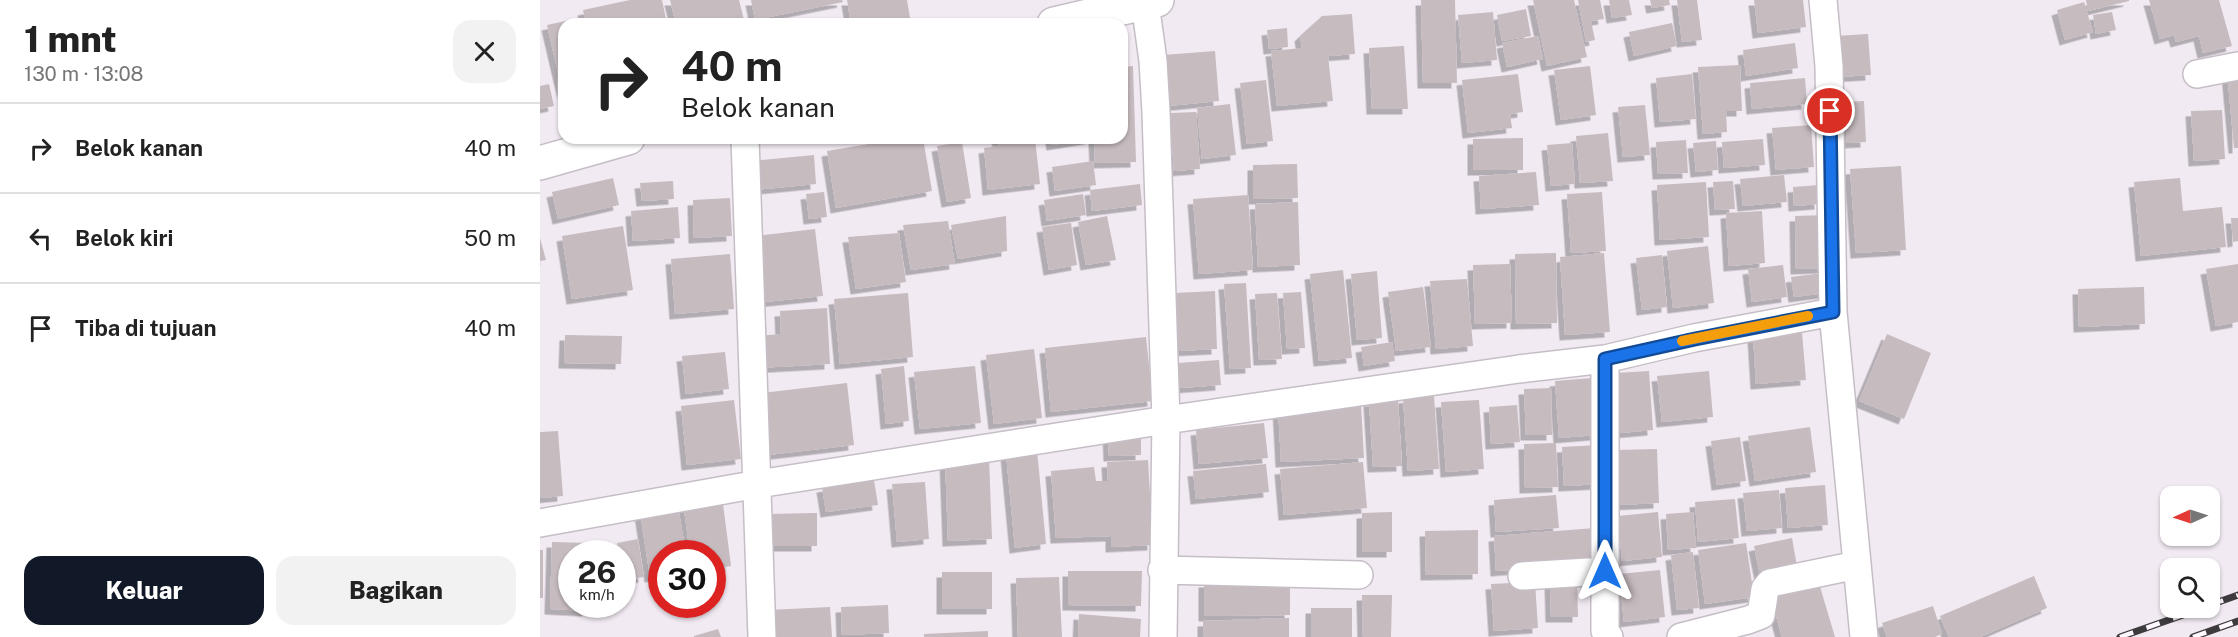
<!DOCTYPE html>
<html lang="id">
<meta charset="utf-8">
<style>
:root{--surface:#fff;--page:#f2f2f2;--text:#222;--muted:#767676;--line:#e0e0e0;--accent:#111827}
body{margin:0;font-family:"Public Sans",sans-serif;background:var(--page);color:var(--text);height:100vh;display:flex;flex-direction:column;font-size:22px;white-space:nowrap}
*{box-sizing:border-box;margin:0}
p{font-size:20px;color:var(--muted)}
.icon{flex:none;width:33px;height:33px;fill:none;stroke:currentColor;stroke-width:2;stroke-linecap:round;stroke-linejoin:round}
.map{position:relative;flex:1;overflow:hidden}
.side{display:flex;flex-direction:column;background:var(--surface);width:540px}
.side>*{flex:none}
.guide{position:absolute;left:18px;top:18px;width:570px;height:126px;border-radius:18px;box-shadow:0 2px 4px #0004;background:#fff;color:var(--text);overflow:hidden}
.needle{width:39px;rotate:267deg}
.fabs{position:absolute;left:1620px;top:486px;display:grid;gap:12px}
.fabs a{display:grid;place-items:center;width:60px;height:60px;border-radius:12px;background:var(--surface);box-shadow:0 2px 4px #0004;font-size:30px}
.speed{position:absolute;left:18px;top:540px;display:flex;gap:12px;font-size:30px;font-weight:700;text-align:center}
.speed>*{display:grid;place-content:center;width:78px;height:78px;border-radius:50%;background:var(--surface);box-shadow:0 2px 4px #0004;line-height:1}
.speed small{font-size:15px;font-weight:400}
.speed .limit{border:9px solid #d22;background:#fff;color:#111}
.pin{position:absolute;display:grid;place-items:center;width:51px;height:51px;color:#fff;margin:-26px;border:3px solid #fff;border-radius:50%;box-shadow:0 2px 6px #0007}
.me{position:absolute;width:66px;margin:-33px;rotate:0deg;stroke-linejoin:round;filter:drop-shadow(0 0 4px #0008)}
.turn{display:flex;align-items:center;gap:21px;height:126px;padding:0 24px;font-size:27px}
.turn .icon{width:78px;height:78px;stroke-width:2.5}
.turn b{display:block;font-size:42px;line-height:51px}
.round{display:grid;place-items:center;flex:none;width:63px;height:63px;border-radius:18px;background:var(--page)}
.headline{display:flex;align-items:center;justify-content:space-between;height:102px;padding:0 24px}
h1{font-size:36px;font-weight:800;line-height:45px}
.cta{display:flex;gap:12px;margin-top:auto;padding:12px 24px}
.cta a{flex:1;height:69px;border-radius:18px;background:var(--accent);color:#fff;font-size:24px;font-weight:800;line-height:69px;text-align:center}
.cta a+a{background:var(--page);color:var(--text)}
ul{padding:0;list-style:none}
li{display:flex;align-items:center;gap:18px;height:90px;padding:0 24px;border-top:2px solid var(--line)}
li div{flex:1}
li b{display:block;font-size:22px}
li em{font-style:normal}
main{display:flex;flex:1;min-height:0}
.map>svg:first-child{display:block}
.building{fill:#c6bbbf;filter:url(#shadow)}
.lines{fill:none;stroke-linecap:round;stroke-linejoin:round}
.minor-casing{stroke:#c6bec6;stroke-width:30}
.primary-casing{stroke:#c6bec6;stroke-width:36}
.minor{stroke:#fff;stroke-width:27}
.primary{stroke:#fff;stroke-width:33}
.rail-casing{stroke:#3e3b3e;stroke-width:7}
.rail{stroke:#fff8ff;stroke-width:4.5;stroke-dasharray:14;stroke-linecap:butt}
.route-casing{stroke:#114b97;stroke-width:15}
.route{stroke:#1a73e8;stroke-width:10}
.slow{stroke:#f59e0b;stroke-width:10}
</style>
<main>
<section class="side">
<div class="headline"><div><h1>1 mnt</h1><p>130 m · 13:08</p></div><a class="round"><svg class="icon" aria-label="close" viewBox="0 0 24 24"><path d="M6 6l12 12M18 6L6 18"/></svg></a></div>
<ul>
<li><svg class="icon" aria-label="right" viewBox="0 0 24 24"><path d="M7 20v-9h11M14 6l5 5-5 5"/></svg><div><b>Belok kanan</b></div><em>40 m</em></li>
<li><svg class="icon" aria-label="left" viewBox="0 0 24 24"><path d="M17 20v-9H6M10 6l-5 5 5 5"/></svg><div><b>Belok kiri</b></div><em>50 m</em></li>
<li><svg class="icon" aria-label="arrive" viewBox="0 0 24 24"><path d="M6 21V4h12l-3 4 3 4H6"/></svg><div><b>Tiba di tujuan</b></div><em>40 m</em></li>
</ul>
<div class="cta"><a>Keluar</a><a>Bagikan</a></div>
</section>
<div class="map">
<svg width="1698" height="637" viewBox="0 0 1698 637">
<defs>
<filter id="shadow"><feDropShadow dx="-5.5" dy="5.5" stdDeviation="0" flood-color="#0004"/></filter>
</defs>
<rect width="100%" height="100%" fill="#f2eaf2"/>
<path class="building" d="M90,0H122L127,24H46L43,10Z
M130,0H199L205,24H136Z
M211,0H302L303,2L215,20Z
M307,0H367L371,24H311Z
M881,0H915L917,83H883Z
M993,0H1034L1047,57L1007,66Z
M1038,0H1060L1064,19L1051,21L1055,40L1046,42Z
M1069,0H1089L1092,15L1072,18Z
M1110,0H1129L1130,5L1112,8Z
M1137,0H1157L1162,40L1142,42Z
M1214,0H1263L1266,27L1218,33Z
M1546,0H1589V1L1548,11Z
M1609,0H1679L1692,46L1663,53L1659,36L1636,42L1634,35L1620,39Z
M1544,2L1553,32L1525,40L1517,10Z
M986,9L991,36L962,41L957,15Z
M953,12L957,60L922,63L918,15Z
M1572,12L1576,30L1556,34L1553,15Z
M812,14L815,54L788,56L793,101L737,106L731,51L762,48L760,36L782,16Z
M35,19L36,24H24L23,94L7,25Z
M1132,23L1137,46L1094,56L1089,32Z
M747,28L748,47L729,49L727,30Z
M1328,34L1331,75L1298,77L1295,36Z
M998,36L1003,59L967,67L962,43Z
M1255,43L1258,68L1206,76L1203,50Z
M864,46L868,109H832L829,48Z
M675,51L679,101L628,106L623,55Z
M1200,65L1202,111H1186L1187,132L1163,134L1158,67Z
M593,66L596,162L555,163L554,138H582V67Z
M1050,66L1056,115L1021,120L1014,70Z
M1698,70V148H1694L1687,71Z
M978,74L983,112L970,114L972,128L928,133L922,80Z
M1152,74L1156,119L1120,122L1116,78Z
M1265,78L1267,104L1212,109L1210,83Z
M726,80L733,141L707,144L700,83Z
M9,84L14,106L0,109V86Z
M1324,101L1326,142L1307,143L1304,102Z
M690,104L696,155L662,159L657,108Z
M1105,105L1110,155L1083,157L1078,107Z
M1682,110L1685,159L1654,161L1651,111Z
M656,112L660,169L634,171L630,113Z
M1271,125L1274,167L1236,170L1232,128Z
M1068,133L1073,181L1040,183L1036,136Z
M365,138H383L392,191L296,208L287,151Z
M457,138H495L500,184L448,190L444,148L459,146Z
M511,138H550V139L512,145Z
M983,138V170H933V139Z
M1223,139L1225,165L1184,168L1182,142Z
M1146,140L1148,173L1118,174L1116,142Z
M1176,141L1178,170L1156,172L1153,143Z
M422,142L431,198L407,202L397,146Z
M1032,143L1035,184L1011,186L1007,145Z
M274,155L276,184L213,190L210,161Z
M553,161L556,185L515,191L512,167Z
M757,164L758,198L713,199V165Z
M1361,166L1366,250L1316,253L1310,169Z
M996,172L999,205L941,209L939,176Z
M1244,175L1247,202L1203,206L1200,179Z
M73,178L79,205L18,219L12,192Z
M1640,178L1643,211L1682,207L1686,247L1601,256L1594,182Z
M133,181L134,199L102,201L100,183Z
M1193,181L1195,209L1175,210L1173,182Z
M1166,182L1169,237L1120,240L1117,185Z
M600,184L602,205L552,211L550,190Z
M1279,185L1280,204L1254,206L1253,187Z
M284,192L287,217L269,219L266,194Z
M1062,192L1066,251L1031,253L1027,194Z
M543,194L546,215L507,221L504,200Z
M708,195L713,270L659,274L653,199Z
M190,198L192,236L154,238L153,200Z
M758,202L760,265L718,267L715,204Z
M138,207L140,238L93,241L91,211Z
M1222,211L1225,263L1189,266L1186,213Z
M1286,215L1287,268L1256,269L1255,216Z
M466,216L467,251L418,259L411,225Z
M567,216L576,260L546,265L538,222Z
M1691,218H1698V241L1693,242Z
M408,221L415,264L371,270L363,225Z
M531,223L537,265L509,270L502,227Z
M83,226L93,290L32,299L22,236Z
M275,229L283,296L224,302L216,236Z
M359,233L366,282L316,289L308,237Z
M0,238L6,260L0,261Z
M1168,246L1174,303L1133,308L1127,251Z
M1016,253L1017,323L976,324L975,254Z
M1064,253L1070,332L1025,335L1020,257Z
M190,254L194,309L135,314L131,259Z
M1122,255L1127,307L1102,310L1096,258Z
M970,264L972,323L935,324L933,265Z
M1698,264V322L1676,326L1666,269Z
M1243,265L1247,297L1212,302L1208,269Z
M803,270L812,358L779,361L770,274Z
M837,271L842,338L817,340L811,274Z
M1283,273L1285,293L1254,297L1251,277Z
M927,279L933,346L896,349L890,281Z
M706,283L711,368L690,369L684,284Z
M883,287L891,347L856,351L848,292Z
M1604,287L1605,324L1539,327L1538,289Z
M675,291L677,349L637,351L635,293Z
M761,292L765,348L747,349L743,293Z
M368,293L373,357L300,364L294,299Z
M737,293L742,359L719,360L715,294Z
M287,308L290,364L219,368L217,336L241,334L240,311Z
M1262,332L1266,380L1216,384L1213,335Z
M1347,334L1391,353L1364,419L1319,401Z
M25,335L82,336L81,364L24,363Z
M606,337L613,401L511,412L505,348Z
M852,342L855,361L824,366L821,347Z
M494,349L502,418L454,424L446,355Z
M185,352L189,389L146,394L142,356Z
M679,360L681,385L640,388L638,363Z
M364,366L369,421L346,424L341,369Z
M435,366L441,423L380,429L374,372Z
M1109,371L1113,430L1080,433L1076,373Z
M1169,371L1173,417L1122,422L1117,376Z
M1052,378L1056,435L1019,438L1015,381Z
M307,383L314,445L228,455L222,393Z
M1011,388L1012,435H986L984,389Z
M894,396L899,469L868,471L863,398Z
M858,399L862,466L833,467L829,401Z
M194,400L201,459L147,465L141,406Z
M939,400L944,469L906,472L901,402Z
M821,404L824,458L741,462L738,407Z
M977,405L980,442L951,444L949,407Z
M724,423L728,458L659,464L656,430Z
M1270,427L1276,472L1215,481L1208,436Z
M601,430V455L569,456L568,431Z
M18,431L23,496L0,498V432Z
M1200,437L1206,481L1177,485L1171,441Z
M1016,443L1018,487L985,488L984,444Z
M1060,445L1062,484L1024,486L1022,447Z
M1117,449L1119,503L1078,505L1075,450Z
M497,450L506,544L475,548L466,453Z
M449,457L452,539L408,541L405,458Z
M608,460L613,545L571,547V536L516,538L511,471L554,467L556,481H568L567,462Z
M823,462L827,508L744,515L740,469Z
M726,464L729,492L656,499L653,471Z
M334,480L338,505L286,512L282,487Z
M385,482L389,539L357,542L352,484Z
M1285,485L1288,525L1248,528L1245,488Z
M1239,490L1242,528L1207,531L1203,493Z
M1016,495L1019,528L956,532L954,500Z
M182,496L191,566L172,569V554H150L143,501Z
M1195,499L1199,538L1158,542L1155,502Z
M138,506L146,554H122V575L110,577L100,512Z
M852,512V552H822V513Z
M1118,512L1122,557L1082,561L1078,516Z
M1153,512L1156,548L1128,550L1126,514Z
M277,513V546H228L227,514Z
M1055,528L1058,563L956,571L954,536Z
M938,530V574L886,575L885,531Z
M1252,538L1258,572L1221,580L1214,546Z
M98,539L104,577L84,580L82,554H79L77,543Z
M12,542L50,543V554H32V604H49L48,611L10,609Z
M1206,543L1214,597L1165,604L1158,550Z
M0,550H3V598H0Z
M1153,552L1159,608L1137,610L1131,555Z
M1120,570L1125,617L1084,622L1079,574Z
M528,571H602L601,606L528,605Z
M402,572H452V609H402Z
M1494,576L1507,608L1440,637H1409L1400,616Z
M519,577L522,637H478L476,578Z
M1037,579L1038,617H1011L1010,580Z
M1278,580L1295,637H1242L1230,594Z
M664,582H750V615L664,616Z
M995,582L998,628L954,631L951,584Z
M822,595H852L851,637H823Z
M348,605L349,633L302,635L301,607Z
M1393,606L1402,634L1395,637H1347L1342,623Z
M290,607L292,637H230L228,610Z
M771,608H812V637H771Z
M539,614L601,619L600,637H538Z
M749,618V637H663V621Z
M178,629L181,637H154V636Z
M448,631V637H384V634Z"/>
<g class="lines">
<g class="minor-casing">
<path id="minor" d="M1283,0L1289,66L1293,312L1324,637
M605,3L613,61L616,112L626,420L623,637
M1657,74L1698,66
M205,138L222,637
M1065,359V631L1069,637
M0,523L218,484L626,420L979,369L1065,359L1154,338L1293,312
M622,570L819,575
M982,576L1065,571
M1141,637L1208,620L1221,615L1225,589L1230,583L1317,565"/>
</g>
<g class="primary-casing">
<path id="primary" d="M514,24L617,0
M0,163L88,138"/>
</g>
<use href="#minor" class="minor"/>
<use href="#primary" class="primary"/>
<g class="rail-casing">
<path id="rail" d="M1670,605L1698,595
M1580,637L1663,608
M1653,637L1698,621"/>
</g>
<use href="#rail" class="rail"/>
</g>
<g class="lines">
<g class="route-casing">
<path id="route" d="M1065,571V359L1155,339L1293,312L1290,111"/>
</g>
<use href="#route" class="route"/>
<path class="slow" d="M1142,341L1268,316"/>
</g>
</svg>
<div class="fabs">
<a><svg class="needle" viewBox="-14 -14 28 28"><path d="M0-13l5 13h-10z" fill="#e53935"/><path d="M0 13l5-13h-10z" fill="#767676"/></svg></a>
<a><svg class="icon" aria-label="search" viewBox="0 0 24 24"><circle cx="10" cy="10" r="6"/><path d="M15 15l6 6"/></svg></a>
</div>
<div class="speed"><div>26<small>km/h</small></div><div class="limit">30</div></div>
<div class="pin" style="left:1290px;top:111px;background:#d93025"><svg class="icon" aria-label="arrive" viewBox="0 0 24 24"><path d="M6 21V4h12l-3 4 3 4H6"/></svg></div>
<svg class="me" style="left:1065px;top:571px" viewBox="-20 -20 40 40"><path d="M0-17L14 15 0 8-14 15z" fill="#1a73e8" stroke="#fff" stroke-width="4"/></svg>
<div class="guide">
<div class="turn"><svg class="icon" aria-label="right" viewBox="0 0 24 24"><path d="M7 20v-9h11M14 6l5 5-5 5"/></svg><div><b>40 m</b>Belok kanan</div></div>
</div>
</div>
</main>
